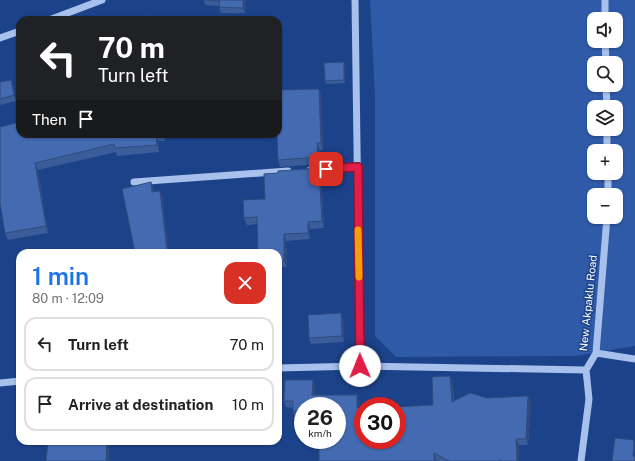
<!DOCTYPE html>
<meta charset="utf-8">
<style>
:root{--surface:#fff;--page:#f6f6f6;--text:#222;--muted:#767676;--line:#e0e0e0;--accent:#1a73e8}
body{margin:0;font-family:"Public Sans",sans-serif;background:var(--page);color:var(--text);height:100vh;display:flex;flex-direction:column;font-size:15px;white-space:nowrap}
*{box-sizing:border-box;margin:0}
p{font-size:13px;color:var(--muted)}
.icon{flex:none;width:22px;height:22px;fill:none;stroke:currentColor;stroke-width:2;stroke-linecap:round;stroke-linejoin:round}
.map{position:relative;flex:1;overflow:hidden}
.panel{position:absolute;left:16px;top:249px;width:266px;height:196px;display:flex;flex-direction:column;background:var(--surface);border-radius:12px;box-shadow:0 1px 3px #0004}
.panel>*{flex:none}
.hud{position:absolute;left:16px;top:16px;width:266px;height:122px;border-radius:12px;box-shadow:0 1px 3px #0004;background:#202124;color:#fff;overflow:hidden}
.controls{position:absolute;left:587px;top:12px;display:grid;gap:8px}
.controls a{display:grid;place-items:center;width:36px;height:36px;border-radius:8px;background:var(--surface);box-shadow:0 1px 3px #0004;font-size:20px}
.speed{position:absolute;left:294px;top:397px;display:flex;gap:8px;font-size:20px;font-weight:700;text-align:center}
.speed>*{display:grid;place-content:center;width:52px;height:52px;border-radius:50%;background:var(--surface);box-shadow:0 1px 3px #0004;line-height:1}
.speed small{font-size:10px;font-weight:400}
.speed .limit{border:6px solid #d22;background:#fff;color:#111}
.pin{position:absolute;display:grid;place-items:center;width:34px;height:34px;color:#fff;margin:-17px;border-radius:8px;box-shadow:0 2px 6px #0006}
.me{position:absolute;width:44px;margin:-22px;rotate:359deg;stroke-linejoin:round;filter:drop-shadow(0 0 3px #0008)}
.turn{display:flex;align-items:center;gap:14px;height:84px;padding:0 16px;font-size:18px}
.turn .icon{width:52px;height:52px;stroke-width:2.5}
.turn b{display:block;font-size:28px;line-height:34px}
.then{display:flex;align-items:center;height:38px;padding:0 16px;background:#0003;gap:8px;font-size:15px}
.round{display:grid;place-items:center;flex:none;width:42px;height:42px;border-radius:12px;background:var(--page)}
.overview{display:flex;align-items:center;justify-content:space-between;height:68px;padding:0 16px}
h1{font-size:24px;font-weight:600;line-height:30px;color:var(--accent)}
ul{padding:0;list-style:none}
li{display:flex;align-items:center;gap:12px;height:54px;margin:0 8px 6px;padding:0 8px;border:2px solid var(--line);border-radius:12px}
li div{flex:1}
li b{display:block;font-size:15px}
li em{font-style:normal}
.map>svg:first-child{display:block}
.green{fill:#2f5aa8;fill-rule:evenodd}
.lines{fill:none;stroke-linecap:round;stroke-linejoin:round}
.minor{stroke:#a7c0ec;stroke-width:7}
.wall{fill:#3a5c99}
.shaded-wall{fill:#304b7d}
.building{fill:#446bb2;stroke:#304b7d}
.route-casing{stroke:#92132f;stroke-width:10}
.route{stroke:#e11d48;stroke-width:7}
.slow{stroke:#f59e0b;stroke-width:7}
.labels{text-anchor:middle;stroke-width:3;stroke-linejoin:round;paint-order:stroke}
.street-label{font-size:11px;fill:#fff;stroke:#1c428a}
</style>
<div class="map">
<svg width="635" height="461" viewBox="0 0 635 461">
<rect width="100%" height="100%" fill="#1c428a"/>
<path class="green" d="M370,0H635V346L575,356L396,357L375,336V97ZM594,19H616V41H594ZM594,63H616V85H594ZM594,107H616V129H594ZM594,151H616V173H594ZM594,195H616V217H594Z"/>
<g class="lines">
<path class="minor" d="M355,0L360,366
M605,0V19
M49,20L102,0
M0,38L20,31
M605,41L606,63
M606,85L607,107
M607,129V151
M310,170L358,167
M608,173V195
M134,182L288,171
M596,353L635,359
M278,368L360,366L586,370
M0,383L20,381
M581,461L589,399L586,370L596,353L607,217"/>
</g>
<path class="wall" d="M204,0H246L245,13H221L219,7V6L205,5Z
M345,65V83L326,84L325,81Z
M11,80L13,85L16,101L0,105V82Z
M319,89L321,96L323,150H320L321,164L280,167L278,160Z
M20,134H197L165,136V141H158L159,152L117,156L116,152L38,170L48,233L8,240L5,233Z
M319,168L321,174L324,228L310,229V239L286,241L287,267H278V253L258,224L247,225L244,218L265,199L278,173Z
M341,313L343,318L344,342L311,344L309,338Z
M450,376L453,383L454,401L487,398L528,396L531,403L528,445H519V461H439L436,460V461H319L337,406H303V418H295L293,411V408L286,407L284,401L313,380L315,387V395L359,402V408L363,440L433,405Z"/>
<path class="shaded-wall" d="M243,0H246L245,13L243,8Z
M344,62L345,65V83L344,80Z
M11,80L13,85L16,101L14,95Z
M319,89L321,96L323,150L321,143Z
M156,134L158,141L159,152L157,145Z
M163,134H164L165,136V141Z
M317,143L320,150L321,164L318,157Z
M35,163L38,170L48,233L46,226Z
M319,168L321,174L324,228L322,221Z
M151,182L154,189L155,199L152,192Z
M160,191L163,198L169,253L167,250Z
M308,222L310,229V239L308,233Z
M284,234L286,241L287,267L284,261Z
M341,313L343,318L344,342L342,336Z
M450,376L453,383L454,408L452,402Z
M313,380L315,387V401L312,395Z
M357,395L359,402V415L357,408Z
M528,396L531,403L528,445L526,439Z
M516,439L519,445V461H517Z
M634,440L635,442V458L633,456Z
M107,441H110L109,461H106Z
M434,453L436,460V461H434Z"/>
<path class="building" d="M206,0H243V8L219,7L220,1Z
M153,16L154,20H111V19Z
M344,62V80L325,81L324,63Z
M11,80L14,95L0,99V82Z
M319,89L321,143H317L318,157L278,160L277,134H278V90Z
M20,122V134H156L157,145L115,148L114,144L35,163L46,226L5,233L0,203V127Z
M319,168L322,221L308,222V233L284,234V261H278V253H258L257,217L244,218L243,200L265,199L264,174L278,173V171Z
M151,182L152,192L160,191L167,250L206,251V253H124L135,252L122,189Z
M341,313L342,336L309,338L308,315Z
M450,376L452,402L470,393L487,398L528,396L526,439H516L517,461H501V460L498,461H449L434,453V461H319V440H337V406H303V411H293V401H284L285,380H313L312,395H357V408H363V440H397V407L433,405L432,377Z
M615,438L634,440L633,456L635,457V461H612Z
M48,441H107L106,461H46Z"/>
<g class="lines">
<g class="route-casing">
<path id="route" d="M326,169L358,167L360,366"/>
</g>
<use href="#route" class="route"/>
<path class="slow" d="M358,230L359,277"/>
</g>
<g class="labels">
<g class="street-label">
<text transform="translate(588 303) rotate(-84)" y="4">New Akpaklu Road</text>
</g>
</g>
</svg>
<div class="controls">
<a><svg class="icon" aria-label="sound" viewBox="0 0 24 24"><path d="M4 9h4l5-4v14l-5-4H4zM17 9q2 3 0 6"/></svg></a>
<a><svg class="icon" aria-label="search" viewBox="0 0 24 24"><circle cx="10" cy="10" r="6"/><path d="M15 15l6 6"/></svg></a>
<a><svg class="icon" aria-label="layers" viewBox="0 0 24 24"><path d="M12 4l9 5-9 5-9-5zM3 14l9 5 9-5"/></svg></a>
<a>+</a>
<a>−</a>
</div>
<div class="speed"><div>26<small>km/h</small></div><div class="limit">30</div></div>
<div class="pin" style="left:326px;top:169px;background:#d93025"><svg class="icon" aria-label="arrive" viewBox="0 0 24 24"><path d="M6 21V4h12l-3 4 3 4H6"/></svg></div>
<svg class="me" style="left:360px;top:366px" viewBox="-20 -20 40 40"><circle r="19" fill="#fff"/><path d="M0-13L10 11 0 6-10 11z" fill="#e11d48"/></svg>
<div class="hud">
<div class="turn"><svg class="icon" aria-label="left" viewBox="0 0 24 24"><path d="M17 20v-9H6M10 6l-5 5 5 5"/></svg><div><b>70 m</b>Turn left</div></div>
<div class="then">Then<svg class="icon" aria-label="arrive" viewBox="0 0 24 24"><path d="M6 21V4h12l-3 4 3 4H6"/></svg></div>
</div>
<section class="panel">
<div class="overview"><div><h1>1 min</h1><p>80 m · 12:09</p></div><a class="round" style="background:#d93025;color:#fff"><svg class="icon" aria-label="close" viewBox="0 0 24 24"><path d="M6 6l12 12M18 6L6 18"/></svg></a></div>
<ul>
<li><svg class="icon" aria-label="left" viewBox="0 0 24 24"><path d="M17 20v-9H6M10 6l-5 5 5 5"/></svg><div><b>Turn left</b></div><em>70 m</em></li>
<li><svg class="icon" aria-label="arrive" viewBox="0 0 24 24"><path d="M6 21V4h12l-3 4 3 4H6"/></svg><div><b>Arrive at destination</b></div><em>10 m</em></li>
</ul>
</section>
</div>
